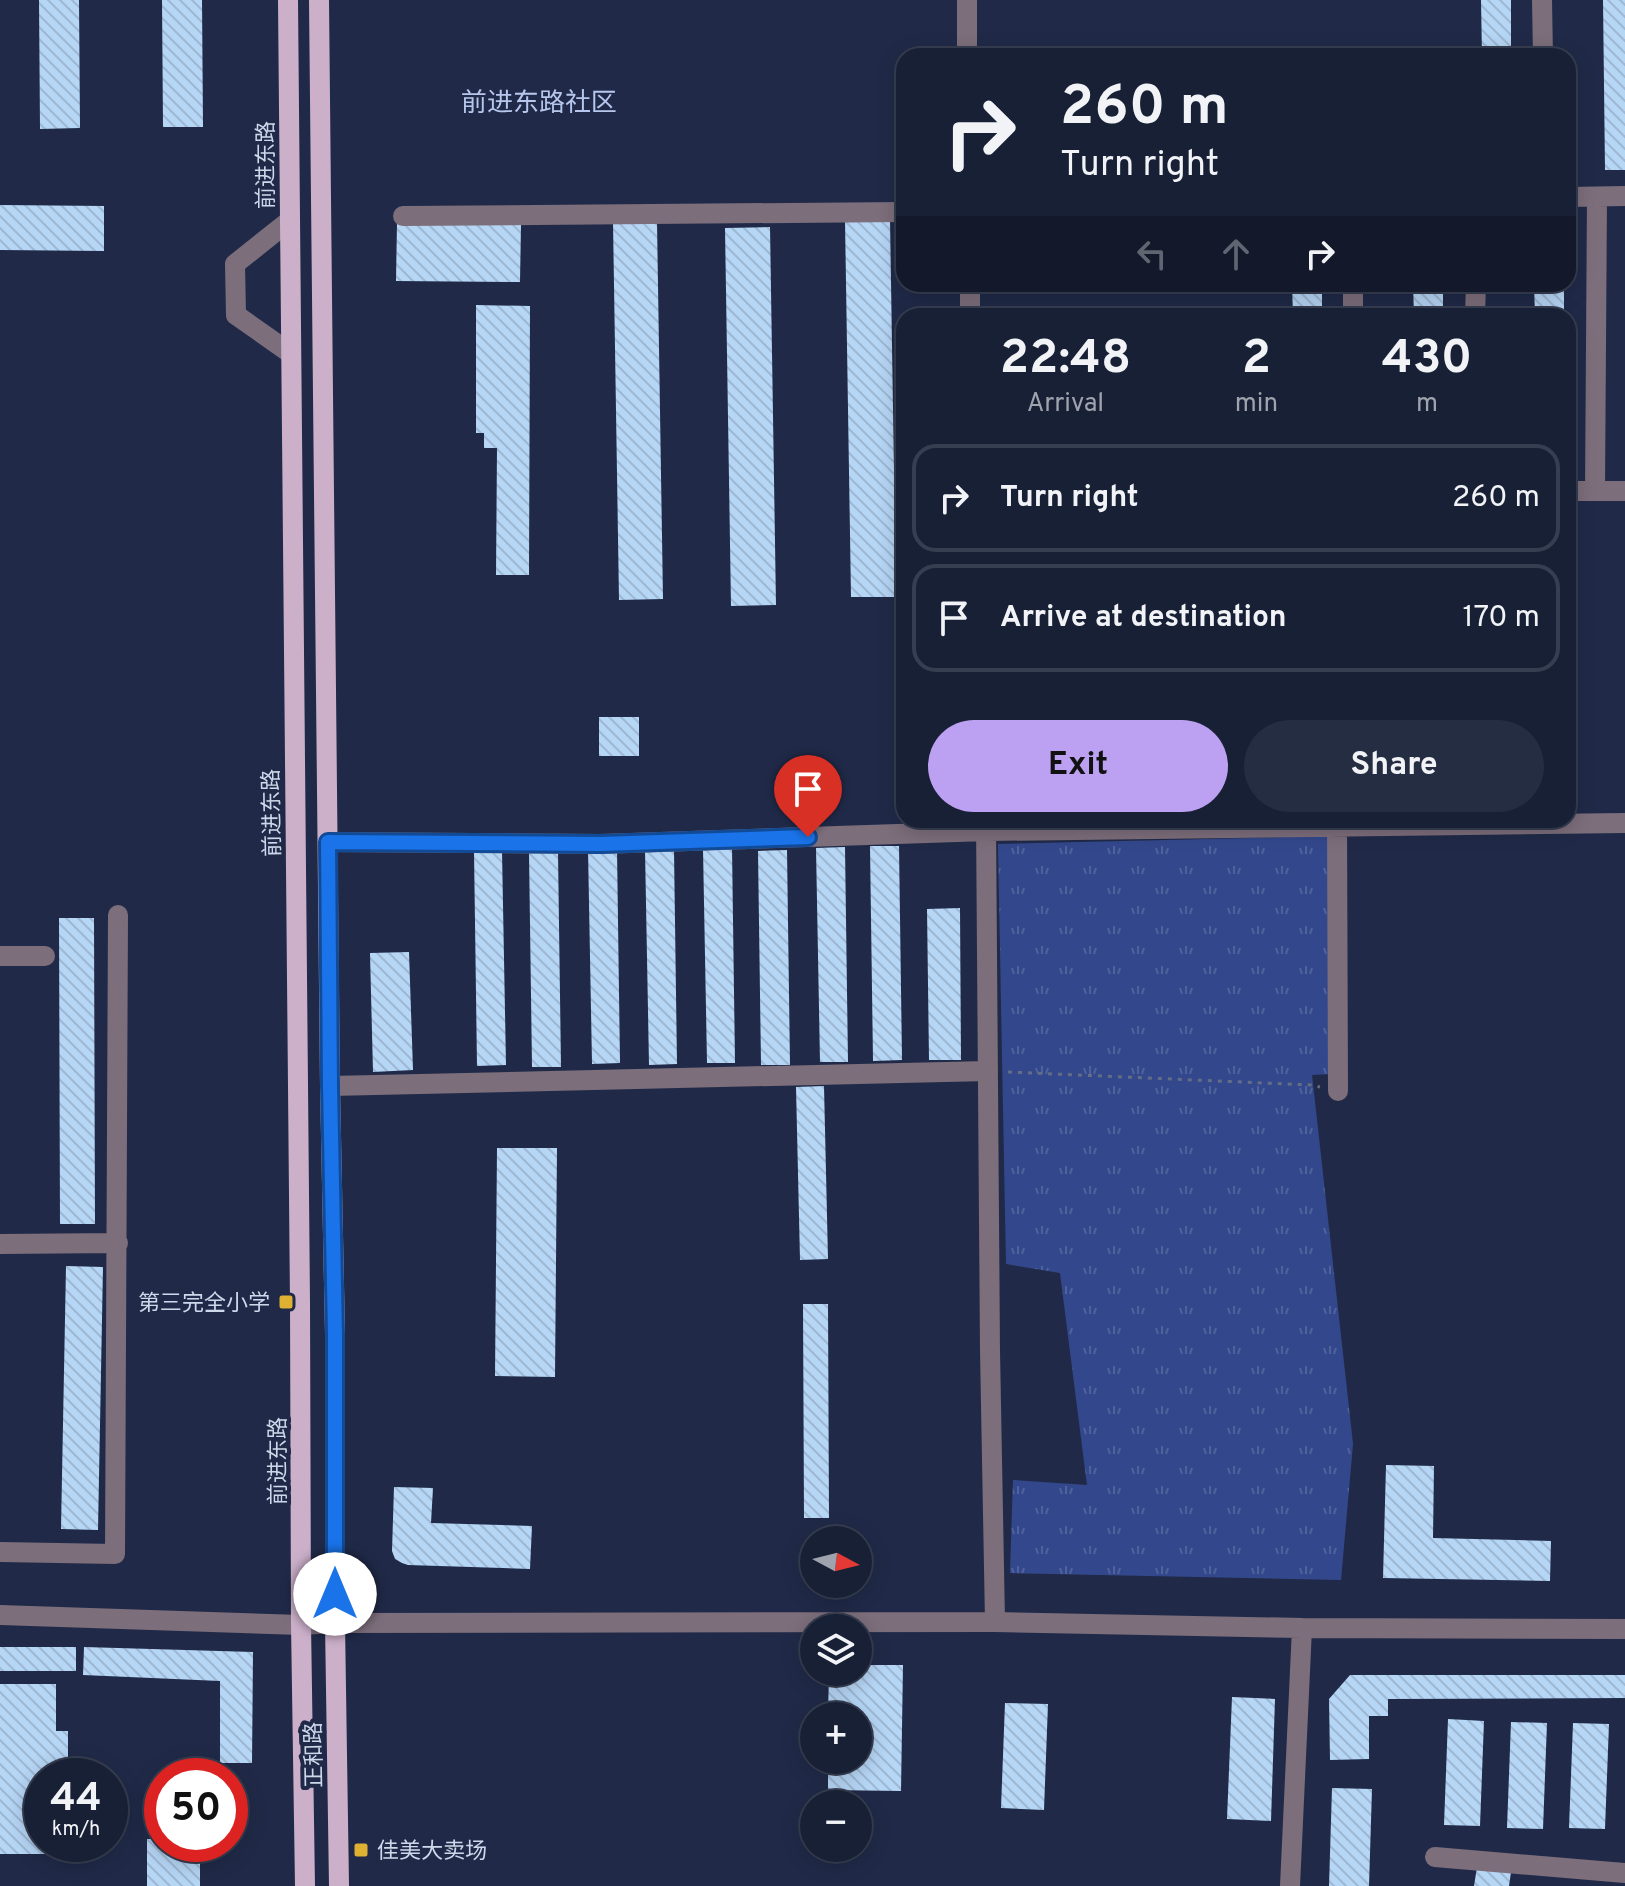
<!DOCTYPE html>
<meta charset="utf-8">
<style>
:root{--surface:#182036;--page:#252d42;--text:#f1f3f6;--muted:#9fa3ad;--line:#363e51;--accent:#bca0f2}
body{margin:0;font-family:Overpass,"Noto Sans SC",sans-serif;background:var(--page);color:var(--text);height:100vh;display:flex;flex-direction:column;font-size:30px;white-space:nowrap}
*{box-sizing:border-box;margin:0}
p{font-size:26px;color:var(--muted)}
.icon{flex:none;width:44px;height:44px;fill:none;stroke:currentColor;stroke-width:2;stroke-linecap:round;stroke-linejoin:round}
.map{position:relative;flex:1;overflow:hidden}
.panel{position:absolute;left:896px;top:308px;width:680px;height:520px;display:flex;flex-direction:column;background:var(--surface);border-radius:24px;box-shadow:0 4px 20px #0003,0 0 0 2px var(--line)}
.panel>*{flex:none}
.hud{position:absolute;left:896px;top:48px;width:680px;height:244px;border-radius:24px;box-shadow:0 4px 20px #0003,0 0 0 2px var(--line);background:#182036;color:var(--text);overflow:hidden}
.needle{width:52px;rotate:97deg}
.tools{position:absolute;left:800px;top:1526px;display:grid;gap:16px}
.tools a{display:grid;place-items:center;width:72px;height:72px;border-radius:50%;background:var(--surface);box-shadow:0 4px 20px #0003,0 0 0 2px var(--line);font-size:40px}
.speed{position:absolute;left:24px;top:1758px;display:flex;gap:16px;font-size:40px;font-weight:700;text-align:center}
.speed>*{display:grid;place-content:center;width:104px;height:104px;border-radius:50%;background:var(--surface);box-shadow:0 4px 20px #0003,0 0 0 2px var(--line);line-height:1}
.speed small{font-size:20px;font-weight:400}
.speed .limit{border:12px solid #d22;background:#fff;color:#111}
.pin{position:absolute;display:grid;place-items:center;width:68px;height:68px;color:#fff;margin:-82px -34px;border-radius:50% 50% 50% 0;rotate:-45deg;box-shadow:0 0 8px #0007}
.pin .icon{rotate:45deg}
.me{position:absolute;width:88px;margin:-44px;rotate:0deg;stroke-linejoin:round;filter:drop-shadow(0 0 6px #0008)}
.turn{display:flex;align-items:center;gap:28px;height:168px;padding:0 32px;font-size:36px}
.turn .icon{width:104px;height:104px;stroke-width:2.5}
.turn b{display:block;font-size:56px;line-height:68px}
.lanes{display:flex;align-items:center;height:76px;padding:0 32px;background:#0003;justify-content:center;gap:40px;direction:ltr}
.lanes .off{opacity:.35}
.eta{display:flex;justify-content:space-evenly;align-items:center;height:136px;text-align:center}
.eta b{font-size:48px;font-weight:700;line-height:56px}
.button{display:flex;gap:16px;margin-top:auto;padding:16px 32px}
.button a{flex:1;height:92px;border-radius:48px;background:var(--accent);color:#111;font-size:32px;font-weight:700;line-height:92px;text-align:center}
.button a+a{background:var(--page);color:var(--text)}
ul{padding:0;list-style:none}
li{display:flex;align-items:center;gap:24px;height:108px;margin:0 16px 12px;padding:0 16px;border:4px solid var(--line);border-radius:24px}
li div{flex:1}
li b{display:block;font-size:30px}
li em{font-style:normal}
.map>svg:first-child{display:block}
.grass{fill:url(#grass-tufts)}
.building{fill:url(#building-back-hatch)}
.lines{fill:none;stroke-linecap:round;stroke-linejoin:round}
.path{stroke:#636d86;stroke-width:3;stroke-dasharray:4 6;stroke-linecap:butt}
.minor{stroke:#7c6e7b;stroke-width:20}
.major{stroke:#ccb0ca;stroke-width:20}
.route-casing{stroke:#114b97;stroke-width:20}
.route{stroke:#1a73e8;stroke-width:14}
.poi-dot{fill:#deb133;stroke:#202a48;stroke-width:3}
.labels{text-anchor:middle;stroke-width:8;stroke-linejoin:round;paint-order:stroke}
.street-label{font-size:22px;fill:#cfd7ea;stroke:#202a48}
.poi-label{font-size:22px;fill:#cfd7ea;stroke:#202a48;text-anchor:end}
.quarter-label{font-size:26px;fill:#b6c6ec;stroke:#202a48}
</style>
<div class="map">
<svg width="1625" height="1886" viewBox="0 0 1625 1886">
<defs>
<pattern id="grass-tufts" width="24" height="20" patternUnits="userSpaceOnUse" patternTransform="scale(2)"><rect width="24" height="20" fill="#33488c"/><path d="M3 7l-1-3M5 7V3M7 7l1-3M15 17l-1-3M17 17v-4M19 17l1-3" fill="none" stroke="#50629c"/></pattern>
<pattern id="building-back-hatch" width="6" height="6" patternUnits="userSpaceOnUse" patternTransform="scale(2)"><rect width="6" height="6" fill="#b6d6f6"/><path d="M-1 5l2 2M0 0l6 6M5-1l2 2" fill="none" stroke="#9eb8d3"/></pattern>
</defs>
<rect width="100%" height="100%" fill="#202a48"/>
<path class="grass" d="M1330,836L1331,1074L1312,1075L1353,1444L1341,1580L1010,1573L1013,1480L1087,1485L1060,1273L1006,1264L998,844Z"/>
<path class="building" d="M39,0H79L80,128L40,129Z
M162,0H202L203,127H163Z
M1481,0H1511V56H1482Z
M1603,0H1625V170H1605Z
M0,205L104,206V251L0,250Z
M890,219L896,597H851L845,220Z
M613,222H657L663,599L619,600Z
M397,223L521,225L520,282L396,281Z
M770,227L776,605L731,606L725,228Z
M1292,284H1322V316H1293Z
M1413,284H1443V316H1414Z
M1534,284H1564V316H1535Z
M476,305L530,306L529,575H496L497,448H484V433H476Z
M599,717H639V756H599Z
M870,846H899L902,1060L873,1061Z
M845,847L848,1062H820L816,848Z
M732,848L735,1063H707L703,849Z
M588,849H617L620,1063L592,1064Z
M645,850H674L677,1064L649,1065Z
M787,850L790,1065H761L758,851Z
M474,851H502L506,1065L477,1066Z
M558,852L561,1067H532L529,853Z
M960,908L961,1060H929L927,909Z
M59,918H94L95,1224H60Z
M409,952L413,1070L373,1072L370,953Z
M824,1086L828,1259L800,1260L796,1087Z
M497,1148H557L555,1377L495,1376Z
M66,1266L103,1267L98,1530L61,1529Z
M803,1304H828L829,1518H804Z
M1386,1465L1434,1466L1433,1538L1551,1541L1550,1581L1383,1578Z
M394,1487L433,1488L431,1523L532,1526L530,1569L408,1565L402,1563L395,1559L392,1551Z
M0,1647H76V1671H0Z
M84,1647L253,1652L252,1763H220V1681L83,1675Z
M858,1665H903L901,1791L828,1790V1760H858V1716H828L829,1672H858Z
M1350,1675H1625V1698L1388,1699V1716H1369V1759L1330,1760L1329,1699Z
M0,1684H56V1731H68V1776H42V1844H56V1854H0Z
M1232,1697L1275,1699L1271,1821L1227,1819Z
M1005,1703L1048,1704L1044,1810L1001,1808Z
M1448,1719L1484,1721L1480,1826L1444,1825Z
M1511,1722L1547,1723L1543,1829L1507,1828Z
M1573,1723L1609,1724L1605,1829L1569,1828Z
M1332,1788L1372,1789L1369,1886H1329Z
M147,1839H162V1844H200V1886H147Z
M1477,1867L1511,1872L1509,1886H1474Z"/>
<g class="lines">
<path class="path" d="M1008,1072L1311,1085L1320,1087"/>
<path class="minor" d="M967,0V56
M1542,0L1543,56
M1568,197L1625,196
M403,216L904,212
M289,221L235,264L236,315L290,353
M970,284V316
M1353,316V284
M1475,316L1476,284
M1568,491H1625
M1595,491L1597,197
M986,820L990,1350L995,1622
M1337,820L1338,1091
M328,842L600,844L987,831L1625,823
M0,956H45
M330,1086L988,1071
M0,1244L118,1243
M0,1552L115,1554L118,915
M0,1615L301,1625L335,1623L995,1622L1302,1628L1625,1629
M1435,1857L1625,1873
M1290,1886L1302,1628"/>
<path class="major" d="M288,0L300,1303L301,1624L305,1886
M319,0L330,1086L335,1334V1623L339,1886"/>
</g>
<g class="lines">
<g class="route-casing">
<path id="route" d="M335,1594V1334L330,1086L328,842L600,844L808,837"/>
</g>
<use href="#route" class="route"/>
</g>
<g class="poi-dot">
<rect x="278" y="1294" width="16" height="16" rx="4"/>
<rect x="353" y="1842" width="16" height="16" rx="4"/>
</g>
<g class="labels">
<g class="street-label">
<text transform="translate(265 165) rotate(-90)" y="8">前进东路</text>
<text transform="translate(271 813) rotate(-91)" y="8">前进东路</text>
<text transform="translate(277 1461) rotate(-90)" y="8">前进东路</text>
<text transform="translate(313 1755) rotate(-91)" y="8">正和路</text>
</g>
<g class="poi-label">
<text x="270" y="1310">第三完全小学</text>
<text x="377" y="1858" text-anchor="start">佳美大卖场</text>
</g>
<g class="quarter-label">
<text x="539" y="111">前进东路社区</text>
</g>
</g>
</svg>
<div class="tools">
<a><svg class="needle" viewBox="-14 -14 28 28"><path d="M0-13l5 13h-10z" fill="#e53935"/><path d="M0 13l5-13h-10z" fill="#9fa3ad"/></svg></a>
<a><svg class="icon" aria-label="layers" viewBox="0 0 24 24"><path d="M12 4l9 5-9 5-9-5zM3 14l9 5 9-5"/></svg></a>
<a>+</a>
<a>−</a>
</div>
<div class="speed"><div>44<small>km/h</small></div><div class="limit">50</div></div>
<div class="pin" style="left:808px;top:837px;background:#d93025"><svg class="icon" aria-label="arrive" viewBox="0 0 24 24"><path d="M6 21V4h12l-3 4 3 4H6"/></svg></div>
<svg class="me" style="left:335px;top:1594px" viewBox="-20 -20 40 40"><circle r="19" fill="#fff"/><path d="M0-13L10 11 0 6-10 11z" fill="#1a73e8"/></svg>
<div class="hud">
<div class="turn"><svg class="icon" aria-label="right" viewBox="0 0 24 24"><path d="M7 20v-9h11M14 6l5 5-5 5"/></svg><div><b>260 m</b>Turn right</div></div>
<div class="lanes"><svg class="icon off" aria-label="left" viewBox="0 0 24 24"><path d="M17 20v-9H6M10 6l-5 5 5 5"/></svg><svg class="icon off" aria-label="ahead" viewBox="0 0 24 24"><path d="M12 20V5M6 11l6-6 6 6"/></svg><svg class="icon" aria-label="right" viewBox="0 0 24 24"><path d="M7 20v-9h11M14 6l5 5-5 5"/></svg></div>
</div>
<section class="panel">
<div class="eta">
<div><b>22:48</b><p>Arrival</p></div>
<div><b>2</b><p>min</p></div>
<div><b>430</b><p>m</p></div>
</div>
<ul>
<li><svg class="icon" aria-label="right" viewBox="0 0 24 24"><path d="M7 20v-9h11M14 6l5 5-5 5"/></svg><div><b>Turn right</b></div><em>260 m</em></li>
<li><svg class="icon" aria-label="arrive" viewBox="0 0 24 24"><path d="M6 21V4h12l-3 4 3 4H6"/></svg><div><b>Arrive at destination</b></div><em>170 m</em></li>
</ul>
<div class="button"><a>Exit</a><a>Share</a></div>
</section>
</div>
